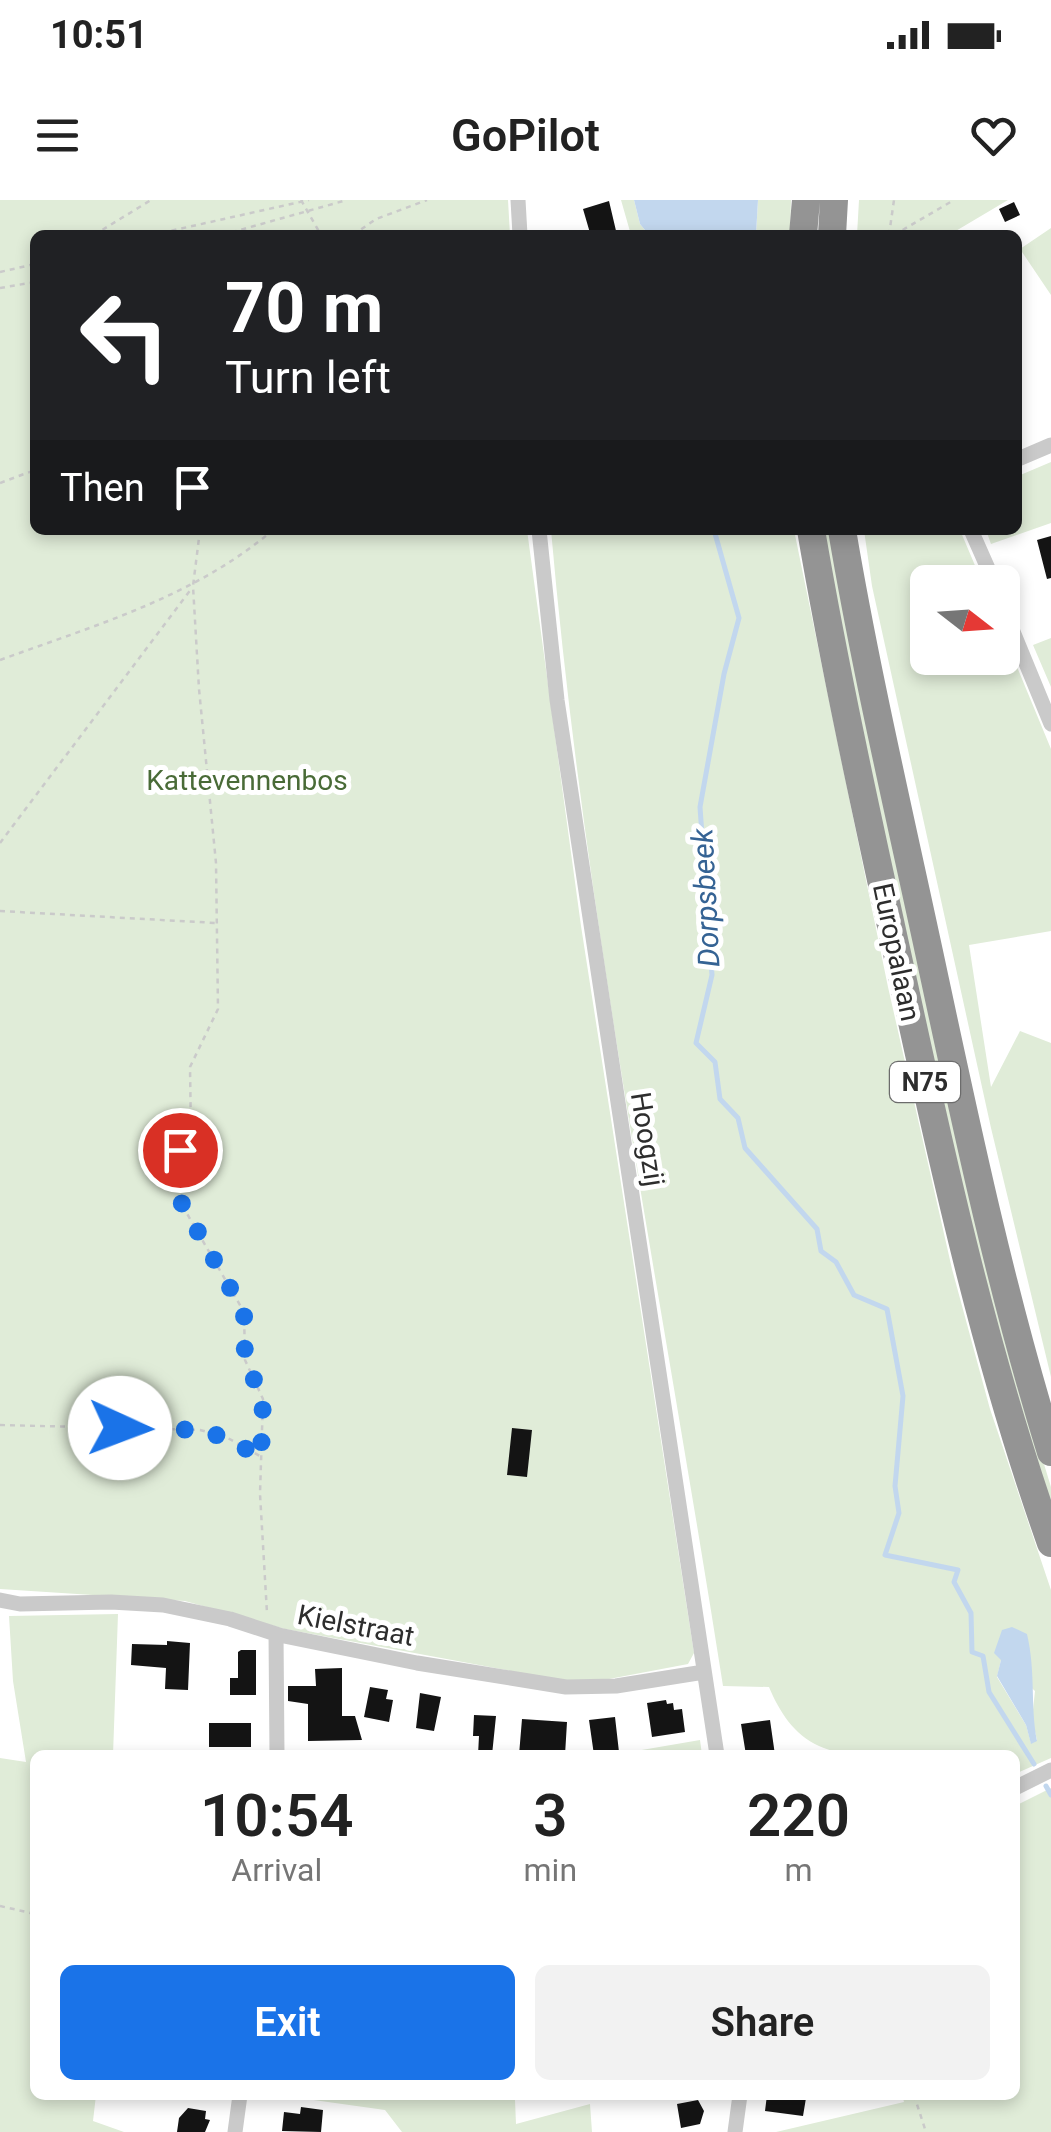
<!DOCTYPE html>
<style>
:root{--surface:#fff;--page:#f2f2f2;--text:#222;--muted:#767676;--accent:#1a73e8}
body{margin:0;font-family:Roboto,sans-serif;background:var(--page);color:var(--text);height:100vh;display:flex;flex-direction:column;font-size:38px;white-space:nowrap}
*{box-sizing:border-box;margin:0}
p{font-size:32px;color:var(--muted)}
.icon{flex:none;width:55px;height:55px;fill:none;stroke:currentColor;stroke-width:2;stroke-linecap:round;stroke-linejoin:round}
.map{position:relative;flex:1;overflow:hidden}
.side{position:absolute;left:30px;top:1550px;width:990px;height:350px;display:flex;flex-direction:column;background:var(--surface);border-radius:15px;box-shadow:0 5px 15px #0003}
.side>*{flex:none}
.banner{position:absolute;left:30px;top:30px;width:992px;height:305px;border-radius:15px;box-shadow:0 5px 15px #0003;background:#202124;color:#fff;overflow:hidden}
.needle{width:65px;rotate:107deg}
.buttons{position:absolute;left:910px;top:365px;display:grid;gap:20px}
.buttons a{display:grid;place-items:center;width:110px;height:110px;border-radius:15px;background:var(--surface);box-shadow:0 5px 15px #0003;font-size:50px}
.pin{position:absolute;display:grid;place-items:center;width:85px;height:85px;color:#fff;margin:-42px;border:5px solid #fff;border-radius:50%;box-shadow:0 2px 10px #0007}
.me{position:absolute;width:110px;margin:-55px;rotate:92deg;stroke-linejoin:round;filter:drop-shadow(0 0 8px #0008)}
.turn{display:flex;align-items:center;gap:35px;height:210px;padding:0 30px;font-size:45px}
.turn .icon{width:130px;height:130px;stroke-width:2.5}
.turn b{display:block;font-size:70px;line-height:85px}
.then{display:flex;align-items:center;height:95px;padding:0 30px;background:#0003;gap:20px;font-size:38px}
.eta{display:flex;justify-content:space-evenly;align-items:center;height:170px;text-align:center}
.eta b{font-size:60px;font-weight:600;line-height:70px}
.cta{display:flex;gap:20px;margin-top:auto;padding:20px 30px}
.cta a{flex:1;height:115px;border-radius:15px;background:var(--accent);color:#fff;font-size:40px;font-weight:600;line-height:115px;text-align:center}
.cta a+a{background:var(--page);color:var(--text)}
.status{display:flex;justify-content:space-between;align-items:center;height:70px;padding:0 50px;background:var(--surface);direction:ltr}
.status svg{height:28px;fill:currentColor}
header{display:flex;justify-content:space-between;align-items:center;height:130px;padding:0 30px;background:var(--surface);font-size:45px;font-weight:600}
.map>svg:first-child{display:block}
.green{fill:#e0ecd8;fill-rule:evenodd}
.water{fill:#c2d7ee}
.lines{fill:none;stroke-linecap:round;stroke-linejoin:round}
.stream{stroke:#c2d7ee;stroke-width:5}
.building{fill:#141414}
.path{stroke:#cacaca;stroke-width:2.5;stroke-dasharray:5 5;stroke-linecap:butt}
.street{stroke:#cacaca;stroke-width:15}
.highway{stroke:#949494;stroke-width:28}
.route{stroke:#1a73e8;stroke-width:18;stroke-dasharray:0 32.4}
.labels{text-anchor:middle;stroke-width:10;stroke-linejoin:round;paint-order:stroke}
.shield{fill:#fff;stroke:#6c6c6c;stroke-width:2.5}
.shield-label{font-size:25px;font-weight:bold;fill:#2d2d2d}
.park-label{font-size:28px;fill:#496b37;stroke:#fff}
.street-label{font-size:28px;fill:#2d2d2d;stroke:#fff}
.water-label{font-size:30px;font-style:italic;fill:#356394;stroke:#fff}
</style>
<div class="status"><b>10:51</b><svg viewBox="0 0 49 12"><path d="M0 12V9h3v3zM5 12V6h3v6zM10 12V3h3v9zM15 12V0h3v12zM26 1h20v11H26zM47 4h2v5h-2z"/></svg></div>
<header><svg class="icon" aria-label="menu" viewBox="0 0 24 24"><path d="M4 6h16M4 12h16M4 18h16"/></svg>GoPilot<svg class="icon" aria-label="heart" viewBox="0 0 24 24"><path d="M12 20l-8-8c-3-5 5-10 8-4 3-6 11-1 8 4z"/></svg></header>
<div class="map">
<svg width="1051" height="1932" viewBox="0 0 1051 1932">
<rect width="100%" height="100%" fill="#fff"/>
<path class="green" d="M0,0H508L510,35H35V330H527L581,726L694,1453L688,1464L609,1479L565,1481L285,1429L185,1401L0,1389Z
M621,0H634L640,24L649,35H631Z
M758,0H791L790,35H756Z
M859,0H1008L949,35H857Z
M1051,28V95L1020,49Z
M1051,262V323L991,344L986,330H1018V276Z
M551,330H794L888,787L952,1069L990,1209L1051,1390V1558L1015,1574V1555C970,1555 855,1564 819,1546C794,1535 779,1511 769,1487L723,1486C663,1102 585,718 551,330ZM1001,1460L1035,1491L1032,1519L1037,1540L1031,1543L1026,1525L997,1477Z
M821,330H833L1009,1150L1051,1287V1314L960,998Z
M864,330H960L982,382H928V458H1002L1003,433L1051,549V731L969,745L991,887L1020,831L1051,843V1177L991,928L872,386Z
M1051,438V487L1033,445Z
M118,1414L113,1555H35V1895H96L93,1921L124,1932H0V1558L26,1562L13,1481L9,1416Z
M700,1540L702,1555H631L630,1552Z
M1051,1588V1932H776L904,1902L902,1895H1015V1606Z
M278,1895H538L515,1900L516,1924L590,1904L592,1932H402L385,1910Z"/>
<path class="water" d="M634,0H758L756,35H649L640,24Z
M1012,1427L1027,1434C1036,1473 1030,1504 1037,1541L1031,1544L1026,1525L997,1476L1001,1460L994,1453L1002,1430Z"/>
<g class="lines">
<path class="stream" d="M714,330L739,418L724,474L700,607L712,775L696,843L715,862L720,899L738,918L745,948L817,1029L821,1051L836,1062L854,1095L887,1109L903,1196L895,1286L899,1313L885,1355L958,1370L954,1382L971,1413L972,1452L983,1456L989,1492L1034,1564
M1046,1586L1051,1595"/>
</g>
<path class="building" d="M609,1L617,35L590,33L583,9Z
M1014,2L1020,15L1005,22L999,9Z
M1051,336V378L1047,379L1037,340Z
M512,1228L532,1230L527,1277L507,1275Z
M167,1441L190,1443L188,1490L165,1489L166,1468L131,1465L132,1444L167,1445Z
M241,1450H256V1495H230V1478H238V1452Z
M342,1468V1516H355L362,1540L308,1541V1504L288,1501V1486H316L315,1469Z
M370,1487L388,1490L386,1499L393,1500L389,1522L364,1517Z
M420,1493L441,1497L434,1531L416,1528Z
M666,1500L667,1504L673,1503L674,1510L682,1509L685,1532L652,1537L647,1503Z
M474,1515L496,1516L492,1555H478L479,1536H473Z
M615,1517L619,1552L594,1555L589,1520Z
M522,1519L567,1522L565,1555H519Z
M770,1520L775,1555H746L741,1524Z
M209,1523H251V1547H209Z
M767,1895L806,1898L803,1916L765,1911Z
M698,1900L704,1911L700,1924L681,1928L677,1904Z
M301,1907L323,1910L321,1932L282,1931L284,1912L300,1914Z
M188,1908L206,1911L205,1919L210,1920L205,1932H177L179,1918Z"/>
<g class="lines">
<path class="path" d="M301,0L321,35
M94,35L151,0
M152,35L309,0
M222,35L347,0
M353,35L376,19L427,0
M889,35L894,0
M894,35L954,0
M0,72L35,64
M0,88L35,82
M0,283L35,270
M200,330L193,386L199,489L216,663L218,809L190,867L191,934L172,969L182,1005L244,1112L245,1160L263,1199L260,1294L267,1413
M0,460C96,425 194,397 273,330
M0,643L192,388
M0,711L216,723
M0,1225L200,1230L226,1237L260,1256
M0,1706L35,1714
M914,1895L926,1932"/>
<path class="street" d="M518,0L520,35
M1018,259L1051,245
M539,330L557,500L717,1555
M971,330L994,382
M1002,405L1051,524
M0,1400L20,1404L111,1402L163,1405L230,1419L279,1435L417,1463L566,1487L616,1486L704,1472
M276,1434L277,1555
M1015,1588L1051,1570
M235,1932L240,1895
M735,1932L740,1895"/>
<path class="highway" d="M803,35L806,0
M832,35L834,0
M811,330C838,487 873,643 907,799C947,983 988,1165 1051,1343
M842,330C866,472 899,612 929,752C965,920 1000,1088 1051,1252"/>
</g>
<g class="lines">
<path class="route" d="M120,1228L200,1230L226,1238L261,1257L263,1199L245,1160L244,1112L182,1004L172,969L180,950"/>
</g>
<g class="labels">
<rect class="shield" x="890" y="862" width="70" height="40" rx="8"/>
<g class="shield-label">
<text x="925" y="891">N75</text>
</g>
<g class="park-label">
<text x="247" y="590">Kattevennenbos</text>
</g>
<g class="street-label">
<text transform="translate(897 752) rotate(78)" y="10">Europalaan</text>
<text transform="translate(648 939) rotate(81)" y="10">Hoogzij</text>
<text transform="translate(356 1425) rotate(11)" y="10">Kielstraat</text>
</g>
<g class="water-label">
<text transform="translate(706 698) rotate(-93)" y="10">Dorpsbeek</text>
</g>
</g>
</svg>
<div class="buttons">
<a><svg class="needle" viewBox="-14 -14 28 28"><path d="M0-13l5 13h-10z" fill="#e53935"/><path d="M0 13l5-13h-10z" fill="#767676"/></svg></a>
</div>
<div class="pin" style="left:180px;top:950px;background:#d93025"><svg class="icon" aria-label="arrive" viewBox="0 0 24 24"><path d="M6 21V4h12l-3 4 3 4H6"/></svg></div>
<svg class="me" style="left:120px;top:1228px" viewBox="-20 -20 40 40"><circle r="19" fill="#fff"/><path d="M0-13L10 11 0 6-10 11z" fill="#1a73e8"/></svg>
<div class="banner">
<div class="turn"><svg class="icon" aria-label="left" viewBox="0 0 24 24"><path d="M17 20v-9H6M10 6l-5 5 5 5"/></svg><div><b>70 m</b>Turn left</div></div>
<div class="then">Then<svg class="icon" aria-label="arrive" viewBox="0 0 24 24"><path d="M6 21V4h12l-3 4 3 4H6"/></svg></div>
</div>
<section class="side">
<div class="eta">
<div><b>10:54</b><p>Arrival</p></div>
<div><b>3</b><p>min</p></div>
<div><b>220</b><p>m</p></div>
</div>
<div class="cta"><a>Exit</a><a>Share</a></div>
</section>
</div>
